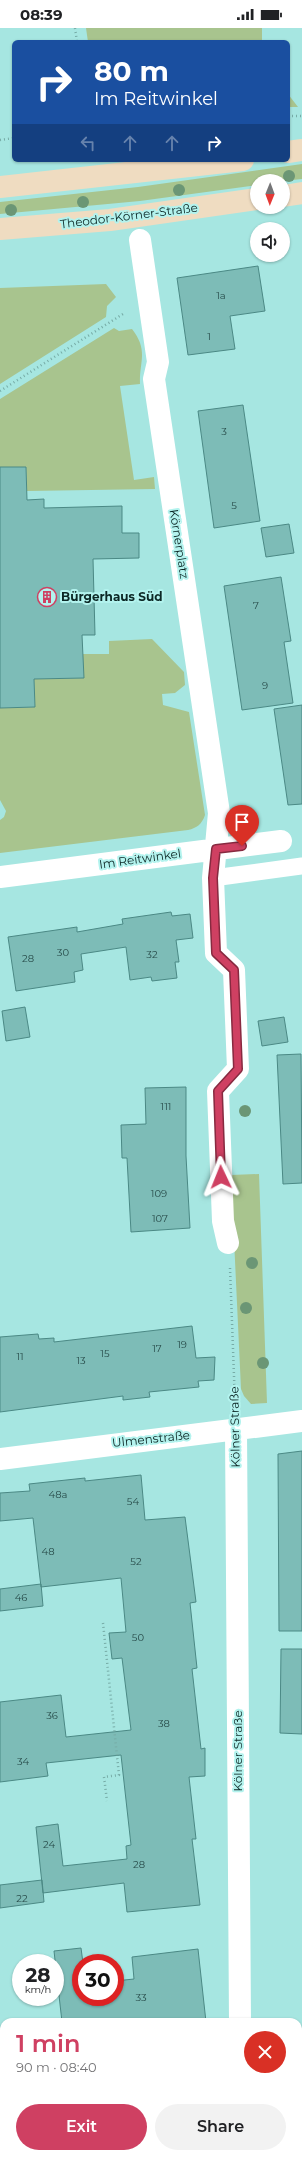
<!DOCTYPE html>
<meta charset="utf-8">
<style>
:root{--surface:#fff;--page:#f2f2f2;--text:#202124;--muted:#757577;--accent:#cf4062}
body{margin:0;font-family:Montserrat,sans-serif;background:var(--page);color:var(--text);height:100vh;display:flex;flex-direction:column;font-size:15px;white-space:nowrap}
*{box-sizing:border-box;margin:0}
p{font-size:13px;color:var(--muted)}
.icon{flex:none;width:22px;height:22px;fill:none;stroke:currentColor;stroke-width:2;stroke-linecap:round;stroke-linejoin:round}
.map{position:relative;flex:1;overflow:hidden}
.panel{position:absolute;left:0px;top:1990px;width:302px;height:140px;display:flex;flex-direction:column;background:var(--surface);border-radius:12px 12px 0 0;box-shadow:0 1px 3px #0004}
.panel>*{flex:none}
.guide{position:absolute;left:12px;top:12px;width:278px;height:122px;border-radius:6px;box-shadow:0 1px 3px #0004;background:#1a4fa0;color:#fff;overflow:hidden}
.needle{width:26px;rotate:181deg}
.tools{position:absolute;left:250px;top:146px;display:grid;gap:8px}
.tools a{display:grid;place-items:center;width:40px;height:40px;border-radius:50%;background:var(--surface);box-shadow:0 1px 3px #0004;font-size:20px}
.speed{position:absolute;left:12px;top:1926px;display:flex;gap:8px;font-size:20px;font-weight:700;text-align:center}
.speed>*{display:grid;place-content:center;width:52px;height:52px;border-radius:50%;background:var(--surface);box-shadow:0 1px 3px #0004;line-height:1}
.speed small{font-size:10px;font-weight:400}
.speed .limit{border:6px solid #d22;background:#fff;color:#111}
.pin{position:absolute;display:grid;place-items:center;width:34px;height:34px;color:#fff;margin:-41px -17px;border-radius:50% 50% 50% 0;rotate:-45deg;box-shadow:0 0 4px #0007}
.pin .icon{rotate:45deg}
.me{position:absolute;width:44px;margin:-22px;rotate:358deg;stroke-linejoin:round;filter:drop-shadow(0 0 3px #0008)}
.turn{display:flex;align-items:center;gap:14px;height:84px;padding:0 16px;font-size:18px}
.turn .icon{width:52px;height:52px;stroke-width:2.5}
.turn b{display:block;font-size:28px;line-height:34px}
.lanes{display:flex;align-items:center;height:38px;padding:0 16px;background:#0003;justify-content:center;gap:20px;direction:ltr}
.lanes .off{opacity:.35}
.round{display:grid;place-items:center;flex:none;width:42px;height:42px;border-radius:21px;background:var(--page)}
.overview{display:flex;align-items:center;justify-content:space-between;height:68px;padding:0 16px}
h1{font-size:24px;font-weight:600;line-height:30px;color:var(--accent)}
.button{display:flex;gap:8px;margin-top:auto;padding:8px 16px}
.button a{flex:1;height:46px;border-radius:24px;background:var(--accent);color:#fff;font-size:16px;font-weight:600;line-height:46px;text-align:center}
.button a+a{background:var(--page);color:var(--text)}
.status{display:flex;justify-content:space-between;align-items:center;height:28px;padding:0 20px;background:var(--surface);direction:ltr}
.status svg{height:11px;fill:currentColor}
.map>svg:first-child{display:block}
.green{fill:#a8c48e}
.building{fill:#7dbcb7;stroke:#4b8985}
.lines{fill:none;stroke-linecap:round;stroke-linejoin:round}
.path{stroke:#77aca7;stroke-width:2.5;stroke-dasharray:1 3;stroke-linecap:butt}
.service{stroke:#fff;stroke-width:17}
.minor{stroke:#fff;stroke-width:22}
.secondary{stroke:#efdcc1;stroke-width:22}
.tree{fill:#6b9675}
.route-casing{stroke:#872a40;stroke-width:10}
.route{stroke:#cf4062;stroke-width:7}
.labels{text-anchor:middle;stroke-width:4;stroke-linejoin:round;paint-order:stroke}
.number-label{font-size:10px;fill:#284c4a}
.street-label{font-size:12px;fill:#0c2725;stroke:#b3f3ee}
.poi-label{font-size:12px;font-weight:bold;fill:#0c2725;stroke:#b3f3ee;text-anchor:start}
</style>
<div class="status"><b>08:39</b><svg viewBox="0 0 49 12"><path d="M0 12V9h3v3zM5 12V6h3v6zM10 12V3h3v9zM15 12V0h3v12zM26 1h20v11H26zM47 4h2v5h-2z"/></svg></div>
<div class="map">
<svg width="302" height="2130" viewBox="0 0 302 2130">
<rect width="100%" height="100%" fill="#a6e6e1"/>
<path class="green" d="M86,0H262V14H88Z
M288,66L298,79H288Z
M302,136V151L283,153H257V157L140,173L0,186V174L138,159Z
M106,256L116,269L107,278L106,289L0,356V260Z
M114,300L119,303L132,301C149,323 139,333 140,356L120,358L134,452L154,449L155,461L27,463L26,439H0V371Z
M152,611L184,644L185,657L175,665L162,666L163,677L189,684L205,787C202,796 197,800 188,802L0,825V792L4,789L6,783L0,772V680L35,679L34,651L83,650V626H109V613Z
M259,1146L267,1375L251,1376L244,1368L241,1361L231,1147Z
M298,2094H302V2130H266V2126H298Z"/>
<path class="building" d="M258,238L265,283L230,288L235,321L188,327L177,250Z
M243,377L260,493L214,500L198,383Z
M0,439H26L27,472L44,471V480L122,478V505H139V530L93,531L95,607H82L84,650L34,651L35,679L0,680Z
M289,496L294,525L266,529L261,500Z
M281,549L291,613L284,614L293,675L242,682L224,558Z
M302,677V776L288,777L274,681Z
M171,884L172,888L190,886L193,910L176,912L179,934H175L177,950L152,953L151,949L130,952L126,919L81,926L83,942L74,944L75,954L16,963L8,909L77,899V904L123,896L122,891Z
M25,979L30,1009L6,1013L2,983Z
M284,989L288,1014L262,1018L258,993Z
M301,1026L302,1155L283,1156L277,1027Z
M186,1059V1128L190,1200L131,1204L127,1130H122L121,1097L146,1096L145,1060Z
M192,1298L196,1330L215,1329L214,1352L198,1353L199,1359L149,1364L150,1369L123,1372V1368L0,1384V1309L38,1306L39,1311L54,1310V1314Z
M302,1423V1603H279L278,1426Z
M141,1447L145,1492L185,1489L196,1574L190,1575L197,1640L192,1641L201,1721L205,1720V1748L189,1749L196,1811H192L200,1877L127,1884L124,1855L43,1865L36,1799L58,1796L63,1838L127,1831L126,1818L131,1817L121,1727L46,1735L48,1748L0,1754V1674L61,1667L66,1709L131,1702L122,1630L112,1631L109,1605L126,1604L121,1550L41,1559L33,1490L0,1493V1465L30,1463L29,1456L85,1450V1453Z
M41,1556L43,1578L0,1583V1561Z
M281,1621H302V1706L280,1705Z
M42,1852L44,1874L0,1880V1857Z
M81,1920L83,1935H81V1969H115V1953L134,1951L132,1929L198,1921L206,1994H62L54,1923Z"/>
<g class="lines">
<path class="path" d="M75,0L77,14
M288,88H302
M0,112L14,110
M0,363L123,286
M230,1240L235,1375
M103,1595L119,1747L104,1749L107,1773"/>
<path class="service" d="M213,850L302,838"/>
<path class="minor" d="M140,212L158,334L154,351L219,785L213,850L216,925L234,942L238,1041L218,1063L223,1193L228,1215
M0,849L281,813
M236,1401L240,1994
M0,1431L302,1393
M0,2059H4
M298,2070H302
M244,2126V2130"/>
<path class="secondary" d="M288,124L302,122
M0,159L243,132
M283,168L302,165
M0,201L110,192L257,171"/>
</g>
<g class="tree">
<circle cx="289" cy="148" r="6"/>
<circle cx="179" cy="162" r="6"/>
<circle cx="83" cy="174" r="6"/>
<circle cx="11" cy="182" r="6"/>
<circle cx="245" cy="1083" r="6"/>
<circle cx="252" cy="1235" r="6"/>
<circle cx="246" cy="1280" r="6"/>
<circle cx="263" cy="1335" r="6"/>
</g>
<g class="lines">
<g class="route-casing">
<path id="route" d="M221,1149L218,1063L238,1041L234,942L216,925L213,850L216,821L242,818"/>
</g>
<use href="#route" class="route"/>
</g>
<defs>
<g id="building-ring" transform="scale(1)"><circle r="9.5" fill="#b3f3ee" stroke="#cf4062" stroke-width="1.5"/><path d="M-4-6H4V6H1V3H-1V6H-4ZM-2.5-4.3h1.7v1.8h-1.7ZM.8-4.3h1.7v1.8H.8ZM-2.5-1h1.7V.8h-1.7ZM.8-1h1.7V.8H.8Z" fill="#cf4062"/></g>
</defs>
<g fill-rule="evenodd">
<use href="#building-ring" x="47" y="569"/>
</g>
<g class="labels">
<g class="number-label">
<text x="221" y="271">1a</text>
<text x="209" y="312">1</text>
<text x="224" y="407">3</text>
<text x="234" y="481">5</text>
<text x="256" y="581">7</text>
<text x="265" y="661">9</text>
<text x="63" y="928">30</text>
<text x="152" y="930">32</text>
<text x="28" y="934">28</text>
<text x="166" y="1082">111</text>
<text x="159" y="1169">109</text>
<text x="160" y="1194">107</text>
<text x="182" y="1320">19</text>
<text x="157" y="1324">17</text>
<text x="105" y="1329">15</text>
<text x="20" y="1332">11</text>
<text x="81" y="1336">13</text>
<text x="58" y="1470">48a</text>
<text x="133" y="1477">54</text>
<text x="48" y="1527">48</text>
<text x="136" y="1537">52</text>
<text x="21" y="1573">46</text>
<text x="138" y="1613">50</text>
<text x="52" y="1691">36</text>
<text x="164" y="1699">38</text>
<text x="23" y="1737">34</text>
<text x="49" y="1820">24</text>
<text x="139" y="1840">28</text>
<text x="22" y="1874">22</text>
<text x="141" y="1973">33</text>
</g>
<g class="street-label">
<text transform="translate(129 188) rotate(-7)" y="4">Theodor-Körner-Straße</text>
<text transform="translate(179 516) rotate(81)" y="4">Körnerplatz</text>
<text transform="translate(140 831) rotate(-8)" y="4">Im Reitwinkel</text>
<text transform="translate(235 1399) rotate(-91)" y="4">Kölner Straße</text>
<text transform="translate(151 1411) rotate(-6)" y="4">Ulmenstraße</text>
<text transform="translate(238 1723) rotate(-90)" y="4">Kölner Straße</text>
</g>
<g class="poi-label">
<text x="61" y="573">Bürgerhaus Süd</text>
</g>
</g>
</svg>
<div class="tools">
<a><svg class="needle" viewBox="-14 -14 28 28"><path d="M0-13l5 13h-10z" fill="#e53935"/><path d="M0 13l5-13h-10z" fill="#757577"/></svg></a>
<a><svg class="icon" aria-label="sound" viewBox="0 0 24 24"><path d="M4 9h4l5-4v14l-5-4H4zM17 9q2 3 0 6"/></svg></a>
</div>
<div class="speed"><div>28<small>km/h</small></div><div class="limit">30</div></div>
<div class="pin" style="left:242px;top:818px;background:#d93025"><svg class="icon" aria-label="arrive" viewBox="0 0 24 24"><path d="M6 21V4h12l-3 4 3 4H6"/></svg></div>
<svg class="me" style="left:221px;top:1149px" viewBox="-20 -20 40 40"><path d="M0-17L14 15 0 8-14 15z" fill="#cf4062" stroke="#fff" stroke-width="4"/></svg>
<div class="guide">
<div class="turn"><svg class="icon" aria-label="right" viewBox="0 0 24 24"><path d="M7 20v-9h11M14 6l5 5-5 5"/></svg><div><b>80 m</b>Im Reitwinkel</div></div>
<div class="lanes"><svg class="icon off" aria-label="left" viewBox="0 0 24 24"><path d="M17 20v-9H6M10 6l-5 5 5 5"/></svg><svg class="icon off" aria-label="ahead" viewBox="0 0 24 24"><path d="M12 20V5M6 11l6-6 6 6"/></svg><svg class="icon off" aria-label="ahead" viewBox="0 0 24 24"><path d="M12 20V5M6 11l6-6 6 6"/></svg><svg class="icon" aria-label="right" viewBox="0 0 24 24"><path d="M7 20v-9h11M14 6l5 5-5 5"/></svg></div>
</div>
<section class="panel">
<div class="overview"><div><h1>1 min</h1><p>90 m · 08:40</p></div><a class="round" style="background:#d93025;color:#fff"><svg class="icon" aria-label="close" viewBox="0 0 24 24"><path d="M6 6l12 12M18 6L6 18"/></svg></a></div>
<div class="button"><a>Exit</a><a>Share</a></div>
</section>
</div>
